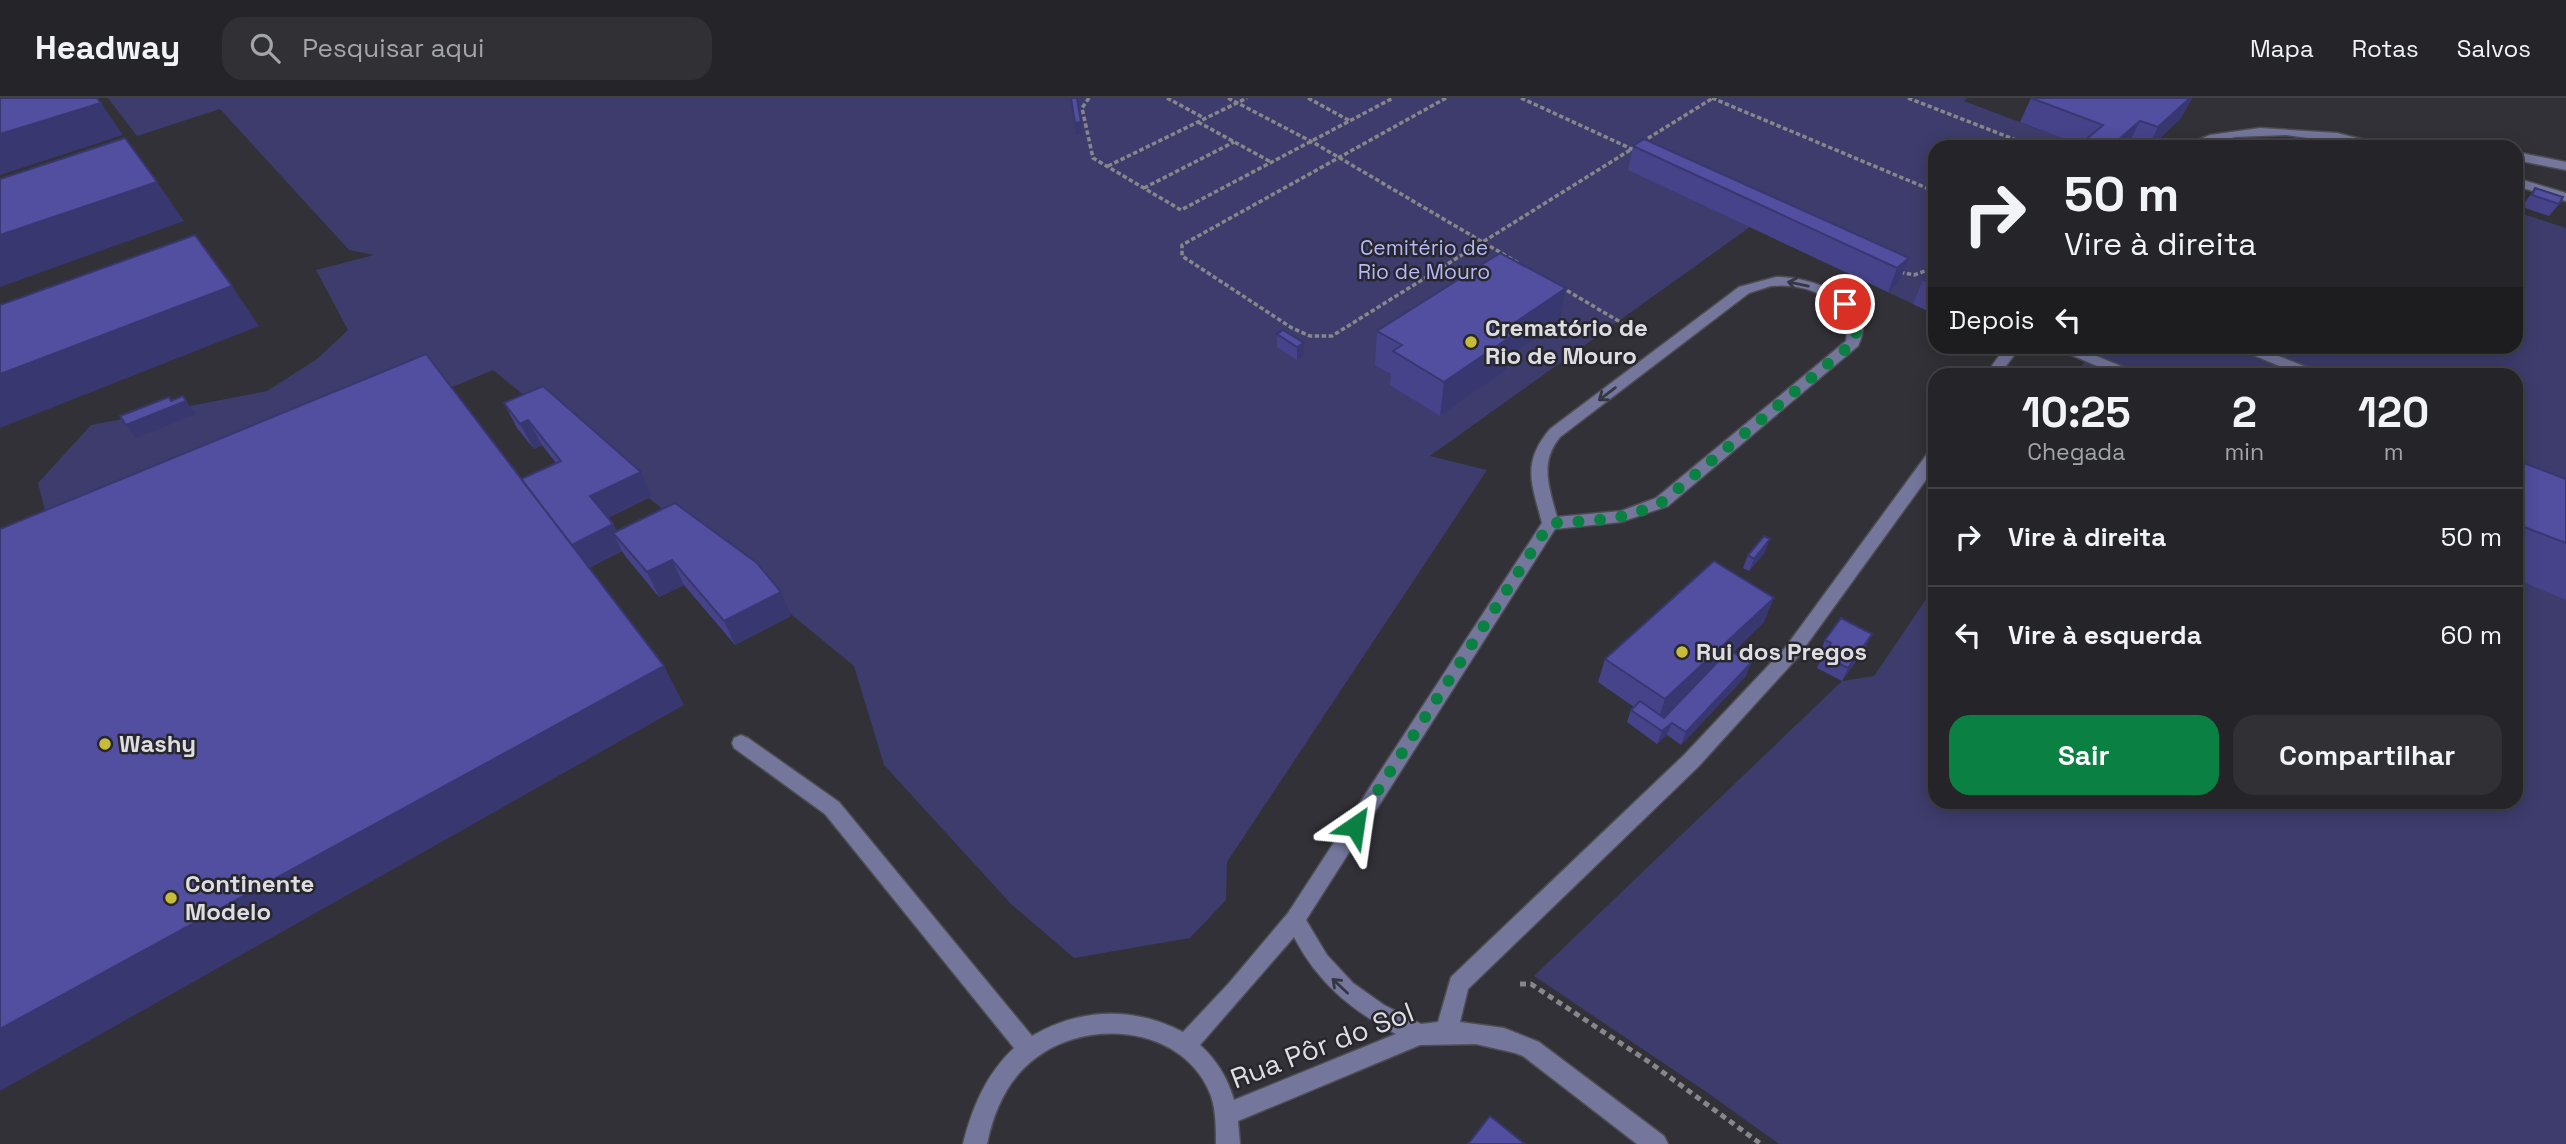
<!DOCTYPE html>
<html lang="pt">
<meta charset="utf-8">
<style>
:root{--surface:#252529;--page:#313135;--text:#f1f3f6;--muted:#a3a5a8;--line:#424246;--accent:#0b8043}
body{margin:0;font-family:"Space Grotesk",sans-serif;background:var(--page);color:var(--text);height:100vh;display:flex;flex-direction:column;font-size:26px;white-space:nowrap}
*{box-sizing:border-box;margin:0}
p{font-size:23px;color:var(--muted)}
.icon{flex:none;width:38px;height:38px;fill:none;stroke:currentColor;stroke-width:2;stroke-linecap:round;stroke-linejoin:round}
.map{position:relative;flex:1;overflow:hidden}
.drawer{position:absolute;left:1928px;top:270px;width:595px;height:441px;display:flex;flex-direction:column;background:var(--surface);border-radius:21px;box-shadow:0 4px 18px #0003,0 0 0 2px var(--line)}
.drawer>*{flex:none}
.banner{position:absolute;left:1928px;top:42px;width:595px;height:214px;border-radius:21px;box-shadow:0 4px 18px #0003,0 0 0 2px var(--line);background:#252529;color:var(--text);overflow:hidden}
.pin{position:absolute;display:grid;place-items:center;width:60px;height:60px;color:#fff;margin:-30px;border:4px solid #fff;border-radius:50%;box-shadow:0 2px 7px #0007}
.me{position:absolute;width:77px;margin:-38px;rotate:32deg;stroke-linejoin:round;filter:drop-shadow(0 0 5px #0008)}
.turn{display:flex;align-items:center;gap:24px;height:147px;padding:0 21px;font-size:32px}
.turn .icon{width:91px;height:91px;stroke-width:2.5}
.turn b{display:block;font-size:49px;line-height:60px}
.then{display:flex;align-items:center;height:66px;padding:0 21px;background:#0003;gap:14px;font-size:26px}
.eta{display:flex;justify-content:space-evenly;align-items:center;height:119px;text-align:center}
.eta b{font-size:42px;font-weight:700;line-height:49px}
.button{display:flex;gap:14px;margin-top:auto;padding:14px 21px}
.button a{flex:1;height:80px;border-radius:21px;background:var(--accent);color:#fff;font-size:28px;font-weight:700;line-height:80px;text-align:center}
.button a+a{background:var(--page);color:var(--text)}
ul{padding:0;list-style:none}
li{display:flex;align-items:center;gap:21px;height:98px;padding:0 21px;border-top:2px solid var(--line)}
li div{flex:1}
li b{display:block;font-size:26px}
li em{font-style:normal}
header{display:flex;align-items:center;gap:42px;box-sizing:border-box;height:98px;padding:0 35px;background:var(--surface);border-bottom:2px solid var(--line)}
header strong{font-size:33px}
nav{display:flex;gap:38px;margin-inline-start:auto;font-size:24px}
.search{width:490px;height:63px;background:var(--page);display:flex;align-items:center;gap:18px;box-sizing:border-box;padding:0 24px;border-radius:21px;color:var(--muted);font-size:26px}
.map>svg:first-child{display:block}
.green{fill:#3d3c6c}
.lines{fill:none;stroke-linecap:round;stroke-linejoin:round}
.minor-casing{stroke:#4d4d52;stroke-width:3}
.path-far1{stroke:#86868b;stroke-width:3.5;stroke-dasharray:4.5 2.5;stroke-linecap:butt}
.path{stroke:#86868b;stroke-width:5;stroke-dasharray:6 4.5;stroke-linecap:butt}
.minor{fill:#74769c;fill-rule:evenodd}
.wall{fill:#47438a}
.shaded-wall{fill:#393770}
.building{fill:#524ea0;stroke:#393770;stroke-width:2}
.oneway{stroke:#363743}
.route{stroke:#0b8043;stroke-width:12;stroke-dasharray:0 21.6}
.poi-dot{fill:#c9bb3a;stroke:#27272d;stroke-width:2.5}
.labels{text-anchor:middle;stroke-width:5;stroke-linejoin:round;paint-order:stroke}
.far-park-label{font-size:21px;fill:#b6b7fb;stroke:#27272d}
.poi-label{font-size:24px;font-weight:bold;fill:#dedee2;stroke:#27272d;text-anchor:start}
.near-street-label{font-size:28px;fill:#dedee2;stroke:#27272d}
</style>
<header>
<strong>Headway</strong>
<div class="search"><svg class="icon" aria-label="search" viewBox="0 0 24 24"><circle cx="10" cy="10" r="6"/><path d="M15 15l6 6"/></svg>Pesquisar aqui</div>
<nav><a>Mapa</a><a>Rotas</a><a>Salvos</a></nav>
</header>
<div class="map">
<svg width="2566" height="1046" viewBox="0 0 2566 1046">
<rect width="100%" height="100%" fill="#313137"/>
<path class="green" d="M108,0H1967L1964,3L2086,49H1936L1934,216L1750,129L1430,358L1487,372L1227,764L1226,802L1190,840L1074,860L1011,806L884,667L854,568L493,272L0,479L47,421L38,385L91,327L267,293L317,261L348,232L316,172L374,157L349,152L220,11L137,38Z
M2517,114L2566,130V1046H1779L1705,993L1534,878L1842,583L1874,578L1935,488L1936,704H2516V276H2076L2095,249L2516,248Z"/>
<g class="lines">
<g class="minor-casing">
<path id="minor" d="M2260,30L2337,35L2393,49H2371L2286,37L2235,39L2198,49H2180L2210,37Z
M2516,54L2566,64V72L2516,62Z
M2516,80L2566,95V103L2516,88Z
M1776,179C1810,178 1881,202 1858,248L1668,408L1621,424L1555,431L1306,822L1327,857L1353,885L1384,907L1421,926L1438,924L1451,879L1684,657L1785,550L1930,352L1936,351V368L1797,560L1698,669L1468,891L1460,924L1504,930L1539,944L1664,1038L1668,1046H1637L1523,958L1515,955L1476,946L1420,947L1238,1023L1240,1046H1216C1216,1030 1216,1013 1211,998C1185,929 1091,919 1037,959C1008,980 994,1012 987,1046H963C972,1010 986,976 1014,950L825,716L734,650L732,645L734,640L741,637L748,640L839,704L1032,938C1080,910 1133,908 1183,934L1229,885L1288,815L1542,425C1532,386 1521,365 1550,331L1739,189ZM1771,188C1806,184 1853,202 1846,243L1656,400L1621,413L1557,419C1549,389 1539,365 1560,339L1749,195ZM1294,839C1318,885 1351,912 1396,936L1234,1002C1228,981 1217,962 1200,947Z
M2006,248H2021L2000,276H1986Z
M2050,248H2072L2133,273L2135,276H2116Z
M2231,248H2253L2317,273L2319,276H2299Z"/>
</g>
<path class="path-far1" d="M1089,0L1082,10L1093,60L1181,112L1393,0
M1167,0L1204,20
M1228,0L1316,46L1520,166
M1308,0L1350,23
M1446,0L1182,147V158L1292,230L1310,238H1332L1635,49
M1521,0L1634,52
M1712,0L1936,94
M1908,0L2034,49
M1198,24L1271,64
M1642,44L1713,0
M1108,68L1247,0
M1144,90L1234,44
M1900,174L1914,177L1936,169
M1561,189L1632,231"/>
<path class="path" d="M1520,886H1531L1649,964L1761,1046"/>
<use href="#minor" class="minor"/>
</g>
<path class="wall" d="M2031,0H2192L2181,20L2151,49H2135L2128,47H2080L2020,24Z
M1633,48L1909,160L1899,184L1888,194L1628,72Z
M2535,90L2559,106L2549,118L2522,109Z
M1936,171V215L1934,216L1913,206L1923,182Z
M1566,190L1560,223L1512,257L1510,269L1440,318L1390,287L1391,276L1375,267L1377,233Z
M1277,236L1304,245V258L1297,262L1277,249Z
M504,305L641,374L652,398L608,420L617,433L791,518L735,547L684,487L659,499L626,459L622,453L589,470L684,607L521,381L556,365L542,347L534,351L517,330Z
M2516,362L2566,381V502L2516,481Z
M1765,454L1749,473L1743,470L1748,457Z
M1764,524L1733,554L1746,578L1681,647L1667,637L1657,646L1627,624L1631,612L1634,609L1598,584L1605,561Z
M1825,542L1866,549L1842,583L1817,570L1823,557L1820,555Z"/>
<path class="shaded-wall" d="M2190,0H2192L2181,20L2151,49H2148L2158,29Z
M101,5L123,37L0,77V36Z
M2140,23L2128,47L2126,49H2110Z
M1081,24L1083,36L1076,37L1075,25Z
M157,84L184,123L0,189V137Z
M1909,160L1899,184L1888,194L1897,170Z
M232,188L259,228L0,330V276Z
M1566,190L1560,223L1512,257L1510,269L1440,318L1444,284L1507,230Z
M1304,245V258L1297,262V249Z
M169,299L176,307L186,303L196,316L136,340L126,327Z
M528,322L542,347L534,351L520,326Z
M641,374L652,398L603,422L590,398Z
M613,426L625,448L613,435L622,453L583,473L570,448Z
M1770,441L1765,454L1749,473L1754,461Z
M672,462L684,487L659,499L647,474Z
M781,494L791,518L735,547L724,523Z
M1774,500L1764,524L1657,625L1665,601Z
M1872,536L1866,549L1842,583L1848,570Z
M1751,565L1746,578L1681,647L1686,634Z
M664,568L684,607L0,993V931Z
M1672,625L1667,637L1657,646L1662,633Z"/>
<path class="building" d="M0,0H97L101,5L0,36Z
M1071,0H1077L1081,24L1075,25Z
M2031,0H2190L2158,29L2140,23L2110,49H2077L2103,27Z
M125,40L157,84L0,137V81Z
M1644,41L1909,160L1897,170L1633,48Z
M2535,90L2563,99L2559,106L2532,97Z
M195,137L232,188L0,276V207Z
M1500,155L1566,190L1507,230L1516,235L1444,284L1393,253L1402,247L1377,233Z
M1936,171V187L1923,182Z
M1283,232L1304,245L1297,249L1277,236Z
M426,256L664,568L0,931V431Z
M543,288L641,374L590,398L613,426L572,447L521,381L561,363L528,322L520,326L504,305Z
M183,298L186,303L126,327L120,318L169,299L171,303Z
M2516,362L2566,381V445L2516,426Z
M675,405L757,465L781,494L724,523L672,462L647,474L613,435Z
M1764,438L1770,441L1754,461L1748,457Z
M1714,463L1774,500L1665,601L1605,561Z
M1841,520L1872,536L1848,570L1823,558L1831,545L1825,542Z
M1729,552L1751,565L1686,634L1672,625L1662,633L1631,612L1640,603L1664,620Z
M1490,1018L1525,1046H1468Z"/>
<defs><path id="oneway-shaft" d="M-6 0H5M1.5-3L5.5 0L1.5 3" fill="none" stroke-width="1.6" stroke-linecap="round" stroke-linejoin="round" transform="scale(1.75)"/></defs>
<g class="oneway">
<use href="#oneway-shaft" transform="translate(1798 186) rotate(-168)"/>
<use href="#oneway-shaft" transform="translate(1607 296) rotate(143)"/>
<use href="#oneway-shaft" transform="translate(1340 888) rotate(-137)"/>
</g>
<g class="lines">
<path class="route" d="M1355,728L1550,425C1590,423 1625,423 1662,404L1853,245C1860,227 1856,220 1845,206"/>
</g>
<g class="poi-dot">
<circle cx="1471" cy="244" r="7"/>
<circle cx="1682" cy="554" r="7"/>
<circle cx="105" cy="646" r="7"/>
<circle cx="171" cy="800" r="7"/>
</g>
<g class="labels">
<g class="far-park-label">
<text x="1424" y="157">Cemitério de<tspan x="1424" dy="24">Rio de Mouro</tspan></text>
</g>
<g class="poi-label">
<text x="1485" y="238">Crematório de<tspan x="1485" dy="28">Rio de Mouro</tspan></text>
<text x="1696" y="562">Rui dos Pregos</text>
<text x="119" y="654">Washy</text>
<text x="185" y="794">Continente<tspan x="185" dy="28">Modelo</tspan></text>
</g>
<g class="near-street-label">
<text transform="translate(1322 947) rotate(-21)" y="10">Rua Pôr do Sol</text>
</g>
</g>
</svg>
<div class="pin" style="left:1845px;top:206px;background:#d93025"><svg class="icon" aria-label="arrive" viewBox="0 0 24 24"><path d="M6 21V4h12l-3 4 3 4H6"/></svg></div>
<svg class="me" style="left:1355px;top:728px" viewBox="-20 -20 40 40"><path d="M0-17L14 15 0 8-14 15z" fill="#0b8043" stroke="#fff" stroke-width="4"/></svg>
<div class="banner">
<div class="turn"><svg class="icon" aria-label="right" viewBox="0 0 24 24"><path d="M7 20v-9h11M14 6l5 5-5 5"/></svg><div><b>50 m</b>Vire à direita</div></div>
<div class="then">Depois<svg class="icon" aria-label="left" viewBox="0 0 24 24"><path d="M17 20v-9H6M10 6l-5 5 5 5"/></svg></div>
</div>
<section class="drawer">
<div class="eta">
<div><b>10:25</b><p>Chegada</p></div>
<div><b>2</b><p>min</p></div>
<div><b>120</b><p>m</p></div>
</div>
<ul>
<li><svg class="icon" aria-label="right" viewBox="0 0 24 24"><path d="M7 20v-9h11M14 6l5 5-5 5"/></svg><div><b>Vire à direita</b></div><em>50 m</em></li>
<li><svg class="icon" aria-label="left" viewBox="0 0 24 24"><path d="M17 20v-9H6M10 6l-5 5 5 5"/></svg><div><b>Vire à esquerda</b></div><em>60 m</em></li>
</ul>
<div class="button"><a>Sair</a><a>Compartilhar</a></div>
</section>
</div>
